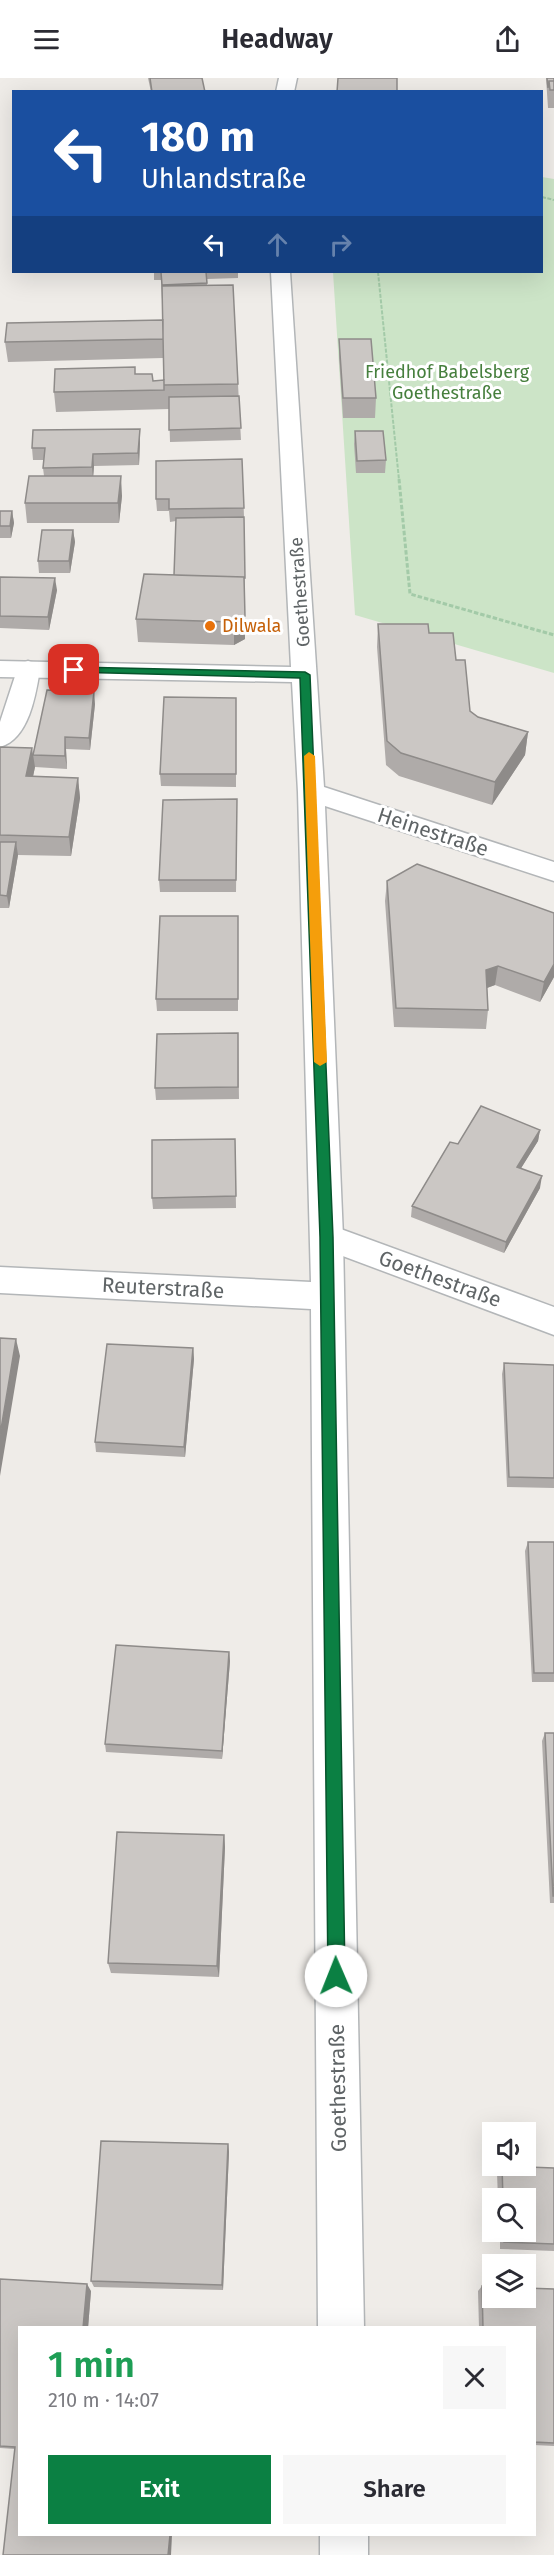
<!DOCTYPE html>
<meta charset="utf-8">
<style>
:root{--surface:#fff;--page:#f7f7f7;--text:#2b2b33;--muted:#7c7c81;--accent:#0b8043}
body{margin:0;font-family:"Fira Sans",sans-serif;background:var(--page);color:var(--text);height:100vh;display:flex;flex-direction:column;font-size:22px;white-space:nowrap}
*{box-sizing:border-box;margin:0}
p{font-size:20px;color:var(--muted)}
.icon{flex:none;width:33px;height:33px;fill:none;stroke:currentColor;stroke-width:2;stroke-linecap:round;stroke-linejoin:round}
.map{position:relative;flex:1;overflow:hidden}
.side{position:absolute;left:18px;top:2248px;width:518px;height:210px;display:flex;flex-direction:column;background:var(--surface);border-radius:0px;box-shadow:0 6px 24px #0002}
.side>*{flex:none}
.banner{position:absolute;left:12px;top:12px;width:531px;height:183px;border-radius:0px;box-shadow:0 6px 24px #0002;background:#1a4fa0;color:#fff;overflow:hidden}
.tools{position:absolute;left:482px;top:2044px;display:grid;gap:12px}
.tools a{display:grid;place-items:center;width:54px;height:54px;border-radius:0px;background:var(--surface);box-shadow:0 6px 24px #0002;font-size:30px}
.pin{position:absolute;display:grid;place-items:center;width:51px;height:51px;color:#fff;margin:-26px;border-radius:12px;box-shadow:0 3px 9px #0006}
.me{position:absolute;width:66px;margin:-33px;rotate:359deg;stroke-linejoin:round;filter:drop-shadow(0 0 4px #0008)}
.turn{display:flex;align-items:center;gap:21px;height:126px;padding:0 30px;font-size:27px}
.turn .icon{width:78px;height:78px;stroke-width:2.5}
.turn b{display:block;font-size:42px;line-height:51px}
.lanes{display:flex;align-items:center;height:57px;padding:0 30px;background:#0003;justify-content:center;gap:30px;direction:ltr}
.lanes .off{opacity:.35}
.round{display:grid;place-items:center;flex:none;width:63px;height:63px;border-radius:0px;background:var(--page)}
.summary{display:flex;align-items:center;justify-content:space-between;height:102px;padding:0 30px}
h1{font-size:36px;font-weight:600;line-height:45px;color:#1e9e55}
.button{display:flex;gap:12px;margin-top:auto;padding:12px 30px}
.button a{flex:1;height:69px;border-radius:0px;background:var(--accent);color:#fff;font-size:24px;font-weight:600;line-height:69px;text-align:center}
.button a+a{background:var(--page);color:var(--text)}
header{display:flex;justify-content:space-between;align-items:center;height:78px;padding:0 30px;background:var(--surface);font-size:27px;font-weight:600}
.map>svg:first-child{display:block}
.green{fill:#cce4c7}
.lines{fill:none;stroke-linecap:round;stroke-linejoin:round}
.lane-casing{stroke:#b3b6b8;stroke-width:3}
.street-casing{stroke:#b3b6b8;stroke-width:3}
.path-far1{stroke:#a3caa8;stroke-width:2;stroke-dasharray:4 1.5;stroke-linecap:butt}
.path{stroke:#a3caa8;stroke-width:3;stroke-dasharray:4.5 2;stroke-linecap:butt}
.lane{fill:#fff;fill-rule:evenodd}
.street{fill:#fff;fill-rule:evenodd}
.wall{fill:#afaba9}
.shaded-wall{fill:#8e8b89}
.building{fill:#cbc7c4;stroke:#8e8b89;stroke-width:1.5}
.route{fill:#0b8043;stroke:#07532c;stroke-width:1.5}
.slow{fill:#f59e0b}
.food-dot{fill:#e8710a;stroke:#fff;stroke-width:2}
.labels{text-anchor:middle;stroke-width:6;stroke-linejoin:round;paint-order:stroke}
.far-park-label{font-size:18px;fill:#467f3d;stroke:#fff}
.far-street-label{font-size:18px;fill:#5f6466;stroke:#fff}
.far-food-label{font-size:18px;fill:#c56008;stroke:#fff;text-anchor:start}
.street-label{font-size:21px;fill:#5f6466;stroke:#fff}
</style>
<header><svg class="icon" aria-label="menu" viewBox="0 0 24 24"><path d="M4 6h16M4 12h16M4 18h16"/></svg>Headway<svg class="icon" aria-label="share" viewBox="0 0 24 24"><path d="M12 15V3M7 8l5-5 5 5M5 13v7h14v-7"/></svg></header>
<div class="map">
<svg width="554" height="2477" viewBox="0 0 554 2477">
<rect width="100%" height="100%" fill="#efece8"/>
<path class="green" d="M542,99L554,101V595L355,537L333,194H542Z"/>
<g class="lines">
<g class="lane-casing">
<path id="lane" d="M28,583L37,586L40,591C36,616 29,661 0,669V644L19,586Z
M327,1146L554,1229V1257L316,1168L311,1159L316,1150Z"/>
</g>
<g class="street-casing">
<path id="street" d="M279,0H297L294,14H276Z
M271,194H290L324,709L554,784V803L325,728L343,1159L364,2250H318L311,1231L0,1215V1189L311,1204L298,714L292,604L0,599V583L291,589Z
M320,2457H368V2477H320Z"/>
</g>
<path class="path-far1" d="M542,119L554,122
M378,194L399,402"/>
<path class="path" d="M399,401L410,516L554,557"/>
<use href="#lane" class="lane"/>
<use href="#street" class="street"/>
</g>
<path class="wall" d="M148,0H202L205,14H151Z
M546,0H554V30H548Z
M154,194H238V200L207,201V207L238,306L241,362L170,364L169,331L56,334L54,314L135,289V296L153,303L164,302L163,280L8,284L5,264L163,242L161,202H154Z
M339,261L376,320L375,340H343L339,280Z
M140,351V363L139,387L94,388L93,398L122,418L119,445H27L25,425L44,398L43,390L44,382H33L32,370Z
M355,353L386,382L385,395H356L354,366Z
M242,381L244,439L245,561L234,567L138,564L136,541L174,497L176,443L170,444L169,433H157L156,421Z
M0,433H12L14,445L11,460H0Z
M73,452L75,464L70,495H39L38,483Z
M0,499L57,512L49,552L0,550Z
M378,546L429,555L456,582L470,633L478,639L528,654L525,677L492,727L399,698L386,687L377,569Z
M236,620V709L161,708L160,696Z
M95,626L90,672L66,671L67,691L35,689L33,698L78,700L80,720L71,778L18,777L9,830H0V669L33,677Z
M237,733L236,814H160L159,802Z
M387,803L554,899L540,924L495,907L487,910L488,932L486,951L394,949L385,823Z
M238,838V933H157L156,921Z
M238,955L239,1021L156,1022L155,1010Z
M540,1052L538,1063L521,1090L540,1110L504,1175L411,1139L412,1128L458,1066Z
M235,1061L236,1130L153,1131L152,1120Z
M193,1270L194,1281L185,1379L96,1374L95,1364Z
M504,1286L554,1287V1410L507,1409L502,1296Z
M528,1464H554V1604H532L525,1473Z
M229,1574L230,1583L222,1681L106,1674L105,1666Z
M545,1655H554V1825H550L542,1663Z
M224,1757L225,1769L219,1899L111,1895L108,1885Z
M228,2066L229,2074L223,2212L94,2209L91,2203Z
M501,2088L554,2090V2173L500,2171V2154H525V2121H498L497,2095Z
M0,2201L91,2213L88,2250H20L15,2371L0,2370Z
M482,2208L554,2211V2368L534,2367V2250H479L478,2213Z"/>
<path class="shaded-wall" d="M140,351V363L139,387L138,375Z
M93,376L94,388L93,402L92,389Z
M121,398L122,418L119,445L118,425Z
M12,433L14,445L11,460L10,448Z
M73,452L75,464L70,495L69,483Z
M244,499L245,561L234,567V544Z
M55,500L57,512L49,552L48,539Z
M94,613L95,626L90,672L89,660Z
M528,654L525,677L492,727L495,704Z
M65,659L66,671L67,691L65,678Z
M32,670L35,689L29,718L26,698Z
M78,700L80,720L71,778L69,759Z
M16,764L18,777L9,830L7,818Z
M554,886V899L540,924L544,904Z
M498,888L495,907L484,911L486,892Z
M540,1052L538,1063L515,1100L517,1089Z
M542,1098L540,1110L504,1175L506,1164Z
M16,1261L20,1278L0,1398V1357Z
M193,1270L194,1281L185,1379L184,1369Z
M229,1574L230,1583L222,1681V1673Z
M224,1757L225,1769L219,1899L217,1888Z
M228,2066L229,2074L223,2212L222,2207Z
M87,2206L91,2213L88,2250H83Z
M170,2457H172L171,2477H168Z"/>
<path class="building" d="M150,0H202L205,14H152Z
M338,0H397V14H337Z
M547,0H554V3H549L548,10Z
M549,3H554V12H550Z
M161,194H206L207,205L162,207Z
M233,207L238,306L164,307L162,208Z
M163,242V261L5,264L7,245Z
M339,261H371L376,320H343Z
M135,289V296H152L153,303L164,302V312L54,314L55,291Z
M239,318L241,350L169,352V319Z
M140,351L138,375L93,376L92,389L43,390L45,370H32L33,352Z
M355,353H383L386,382L357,383Z
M242,381L244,430L169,431V421H156V383Z
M29,398H121L118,425H25Z
M0,433H12L10,448H0Z
M244,439L245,500H244V499L174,497L176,440Z
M42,452H73L69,483H38Z
M144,496L244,499L245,538L234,544L136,541Z
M0,499L55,500L48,539L0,538Z
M378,546H428L429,555H453L456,582H465L470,633L478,639L528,654L495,704L401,675L387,663Z
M47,612L94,613L89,660L65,659V678L33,677Z
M164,619L236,620V696H160Z
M0,669L32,670L26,698L78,700L69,759L0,757Z
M237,721L236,802H159L163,722Z
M0,764H16L7,818L0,817Z
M417,786L554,835V886L544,904L498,888L486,892L488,932L396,930L387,803Z
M160,838H238V921H156Z
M238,955V1009L155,1010L157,956Z
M481,1028L540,1052L517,1089L542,1098L506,1164L412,1128L450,1064L458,1066Z
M235,1061L236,1118L152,1120V1062Z
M0,1260L16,1261L0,1357Z
M107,1266L193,1270L184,1369L95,1364Z
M504,1285L554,1287V1400L509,1399Z
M528,1464H554V1595H534Z
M116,1567L229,1574L222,1673L105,1666Z
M545,1655H554V1818H553Z
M117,1754L224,1757L217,1888L108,1885Z
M101,2063L228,2066L222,2207L91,2203Z
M502,2088L554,2090V2166L504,2164V2154H525V2121H503Z
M0,2201L87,2206L83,2250H20V2457H170L168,2477H3L15,2369L0,2368Z
M482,2208H492V2220H525V2210L554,2211V2365L534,2364V2250H483Z"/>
<path class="route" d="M74,589L305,594L310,597L333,1159L345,1898L343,1904L336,1907L330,1904L328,1898L320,1159L300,600L71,594V590Z"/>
<path class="slow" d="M309,674L315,678L327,984L320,988L314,984L304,678Z"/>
<circle class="food-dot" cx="210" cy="548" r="6"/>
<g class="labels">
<g class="far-park-label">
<text x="447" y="300">Friedhof Babelsberg<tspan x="447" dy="21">Goethestraße</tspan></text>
</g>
<g class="far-street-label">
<text transform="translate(300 514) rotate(-94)" y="6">Goethestraße</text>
</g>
<g class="far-food-label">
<text x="222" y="554">Dilwala</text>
</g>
<g class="street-label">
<text transform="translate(433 754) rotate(18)" y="7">Heinestraße</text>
<text transform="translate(440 1201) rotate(20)" y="7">Goethestraße</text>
<text transform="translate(163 1210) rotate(3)" y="7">Reuterstraße</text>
<text transform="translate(338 2010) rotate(-91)" y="7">Goethestraße</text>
</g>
</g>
</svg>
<div class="tools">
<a><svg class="icon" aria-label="sound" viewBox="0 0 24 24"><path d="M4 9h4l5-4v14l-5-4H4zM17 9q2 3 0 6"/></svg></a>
<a><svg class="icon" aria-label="search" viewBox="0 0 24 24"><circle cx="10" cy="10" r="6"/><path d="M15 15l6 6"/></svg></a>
<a><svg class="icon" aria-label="layers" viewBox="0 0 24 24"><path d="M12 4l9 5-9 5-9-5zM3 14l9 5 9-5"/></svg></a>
</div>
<div class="pin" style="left:74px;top:592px;background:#d93025"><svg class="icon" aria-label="arrive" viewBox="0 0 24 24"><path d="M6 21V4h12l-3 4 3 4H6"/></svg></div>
<svg class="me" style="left:336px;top:1898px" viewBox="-20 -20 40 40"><circle r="19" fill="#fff"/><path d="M0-13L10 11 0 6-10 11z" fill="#0b8043"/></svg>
<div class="banner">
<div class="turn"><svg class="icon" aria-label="left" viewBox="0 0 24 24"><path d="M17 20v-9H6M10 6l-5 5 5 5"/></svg><div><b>180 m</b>Uhlandstraße</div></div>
<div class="lanes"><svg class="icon" aria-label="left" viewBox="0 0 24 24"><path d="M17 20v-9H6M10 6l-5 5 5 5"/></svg><svg class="icon off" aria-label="ahead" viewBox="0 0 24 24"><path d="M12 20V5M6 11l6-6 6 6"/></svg><svg class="icon off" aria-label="right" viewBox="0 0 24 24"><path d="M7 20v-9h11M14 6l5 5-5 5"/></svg></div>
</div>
<section class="side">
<div class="summary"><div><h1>1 min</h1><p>210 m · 14:07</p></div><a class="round"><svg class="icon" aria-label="close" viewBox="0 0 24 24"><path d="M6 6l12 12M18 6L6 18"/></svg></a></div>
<div class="button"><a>Exit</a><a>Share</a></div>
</section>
</div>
